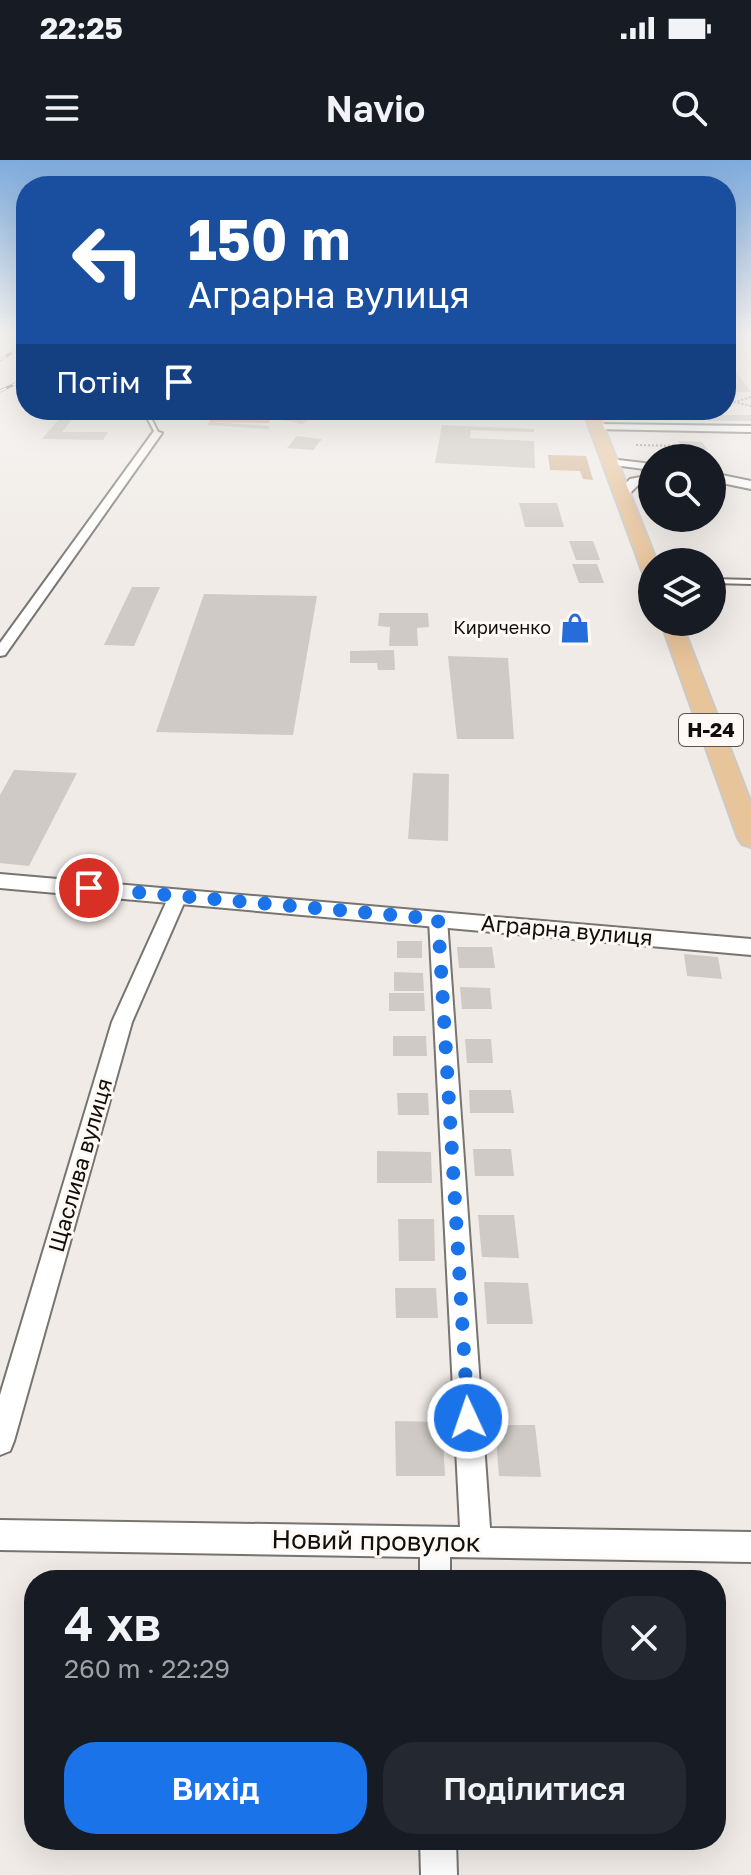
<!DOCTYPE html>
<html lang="uk">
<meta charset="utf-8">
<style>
:root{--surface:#171b24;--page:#242831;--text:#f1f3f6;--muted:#9ea1a6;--accent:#1a73e8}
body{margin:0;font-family:"Golos Text",sans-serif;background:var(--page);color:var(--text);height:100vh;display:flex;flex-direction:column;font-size:30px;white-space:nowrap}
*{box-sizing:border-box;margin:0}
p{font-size:26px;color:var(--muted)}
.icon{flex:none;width:44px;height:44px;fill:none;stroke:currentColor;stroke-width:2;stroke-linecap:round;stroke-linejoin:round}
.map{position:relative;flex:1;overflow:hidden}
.panel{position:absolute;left:24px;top:1410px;width:702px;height:280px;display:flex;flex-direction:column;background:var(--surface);border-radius:32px;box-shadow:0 8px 32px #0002}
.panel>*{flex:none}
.hud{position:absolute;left:16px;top:16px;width:720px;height:244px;border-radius:32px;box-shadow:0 8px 32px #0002;background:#1a4fa0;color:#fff;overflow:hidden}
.fabs{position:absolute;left:638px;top:284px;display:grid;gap:16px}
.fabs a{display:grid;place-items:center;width:88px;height:88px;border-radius:50%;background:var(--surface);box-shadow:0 8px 32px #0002;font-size:40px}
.pin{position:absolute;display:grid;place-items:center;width:68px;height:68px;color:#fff;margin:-34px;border:4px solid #fff;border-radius:50%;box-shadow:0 2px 8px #0007}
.me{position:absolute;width:88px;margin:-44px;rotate:357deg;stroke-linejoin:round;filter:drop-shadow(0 0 6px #0008)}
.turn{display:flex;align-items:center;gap:28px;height:168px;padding:0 40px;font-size:36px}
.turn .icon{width:104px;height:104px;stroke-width:2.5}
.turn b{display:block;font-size:56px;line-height:68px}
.then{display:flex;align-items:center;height:76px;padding:0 40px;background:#0003;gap:16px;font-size:30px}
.round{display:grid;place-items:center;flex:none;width:84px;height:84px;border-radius:32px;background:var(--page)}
.overview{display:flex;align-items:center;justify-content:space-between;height:136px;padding:0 40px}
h1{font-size:48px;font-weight:600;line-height:60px}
.action{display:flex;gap:16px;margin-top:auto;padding:16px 40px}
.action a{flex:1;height:92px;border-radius:32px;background:var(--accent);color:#fff;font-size:32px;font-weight:600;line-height:92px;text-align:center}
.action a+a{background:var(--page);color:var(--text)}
.status{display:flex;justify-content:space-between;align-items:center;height:56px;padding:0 40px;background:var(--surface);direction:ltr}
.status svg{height:22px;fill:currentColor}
header{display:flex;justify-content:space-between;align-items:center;height:104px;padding:0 40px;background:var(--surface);font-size:36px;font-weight:600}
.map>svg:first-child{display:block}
.green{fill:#d7b999}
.building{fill:#cfcac5}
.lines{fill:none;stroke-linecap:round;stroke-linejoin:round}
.service-casing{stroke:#78746f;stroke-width:4}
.minor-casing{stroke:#78746f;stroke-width:4}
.tertiary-casing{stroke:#78746f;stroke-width:4}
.primary-casing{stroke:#cacaca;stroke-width:4}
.path{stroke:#9c9995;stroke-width:2;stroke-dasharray:2 2;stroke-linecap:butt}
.service{fill:#fff;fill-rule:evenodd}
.minor{fill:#fff;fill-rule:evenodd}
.tertiary{fill:#fff;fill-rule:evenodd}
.primary{fill:#e8c49a;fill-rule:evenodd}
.rail-casing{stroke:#43413e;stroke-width:3}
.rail{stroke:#fef9f4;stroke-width:2;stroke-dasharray:7;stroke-linecap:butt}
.route{stroke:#1a73e8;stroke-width:14;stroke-dasharray:0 25.2}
.labels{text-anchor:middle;stroke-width:6;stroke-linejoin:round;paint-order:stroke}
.far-poi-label{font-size:18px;fill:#100f0d;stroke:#fef9f4;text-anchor:end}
.shield{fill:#fef9f4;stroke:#575552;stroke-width:2}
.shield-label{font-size:20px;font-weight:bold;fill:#100f0d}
.street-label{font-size:22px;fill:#100f0d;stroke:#fef9f4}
.near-street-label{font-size:26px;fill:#100f0d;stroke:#fef9f4}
</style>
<div class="status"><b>22:25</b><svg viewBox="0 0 49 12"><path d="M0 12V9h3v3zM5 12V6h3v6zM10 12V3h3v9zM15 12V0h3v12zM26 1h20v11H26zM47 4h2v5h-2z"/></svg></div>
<header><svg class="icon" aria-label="menu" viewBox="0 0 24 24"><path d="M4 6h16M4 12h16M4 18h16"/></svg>Navio<svg class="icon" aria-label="search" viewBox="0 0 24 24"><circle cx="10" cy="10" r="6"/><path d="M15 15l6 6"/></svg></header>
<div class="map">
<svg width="751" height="1715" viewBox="0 0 751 1715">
<rect width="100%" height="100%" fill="#f0ebe7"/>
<path class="green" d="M215,250L273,252L269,263L209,262Z
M548,295L586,296L593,320L583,319L580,311L550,310Z"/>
<path class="building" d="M726,203H730L751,232H726V226L731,227L726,220Z
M288,250H303L320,253L302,264L273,258Z
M472,250H530L516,260Z
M65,252H89L86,256H120L118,259H72L62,272H108L103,280L42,279Z
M704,255H751V261H708Z
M209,262L270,266L268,269L207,265Z
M442,265L534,269V272L471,270L470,278L534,281L535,308L435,303Z
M297,276L322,279L313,290L287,288Z
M678,281L702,282L708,290H683Z
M519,343H557L564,367H525Z
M569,381H593L600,400H576Z
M572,404H597L604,423H579Z
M132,427H160L134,486L104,485Z
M204,434L317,436L293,575L156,572Z
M379,453H428L429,467L417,468L418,486H389L390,467L378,466Z
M394,490L395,510H378L377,503H350V491Z
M448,496L508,498L514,579H457Z
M14,610L77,613L29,706L0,703V635Z
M413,613L449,614L448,681L408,679Z
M397,781H422V798H397Z
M457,787H492L495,808H459Z
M684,794L718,797L722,819L687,816Z
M394,812L423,813L424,831H394Z
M460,827L490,828L492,849H462Z
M389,833H424L425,851H389Z
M393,876H426L427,896H393Z
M465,879H491L493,903H467Z
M469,930H511L514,953H470Z
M397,933H428L429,955H398Z
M473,989H511L514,1016H475Z
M377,991L431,992L432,1023H377Z
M478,1055H514L519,1098L482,1097Z
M398,1059H434L435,1101H399Z
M484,1122L528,1123L533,1164H487Z
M395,1128H436L438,1158H396Z
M395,1261L442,1262L445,1316H396Z
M495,1265H535L541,1317L499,1316Z"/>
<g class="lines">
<g class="service-casing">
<path id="service" d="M143,250H147L159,274L155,273Z
M712,419L751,420V424L712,423Z"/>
</g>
<g class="minor-casing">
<path id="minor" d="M596,264L751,266V272L593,269Z
M154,271L162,273L5,495L0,496V483Z
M178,730L187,736L132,862L14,1281L10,1291L0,1295V1235L112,862L169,736Z
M438,753L447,759L490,1368L751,1372V1402L450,1397V1420H420V1397L0,1390V1360L460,1367L429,759Z
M420,1680H456L457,1715H421Z"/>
</g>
<g class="tertiary-casing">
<path id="tertiary" d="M610,299L652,304V310L606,304L604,302Z
M712,313L751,321V329L712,321Z
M652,315V323L638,325L626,337L616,334L630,319Z
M0,714L751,779V795L0,728Z"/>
</g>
<g class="primary-casing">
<path id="primary" d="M583,250H597L657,402H652V419L643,413Z
M661,462H681L751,643V687L742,684L738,678Z"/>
</g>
<path class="path" d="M726,240L751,246
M726,245L751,237
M636,285L680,286"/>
<use href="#service" class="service"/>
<use href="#minor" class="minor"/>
<use href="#tertiary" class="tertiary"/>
<use href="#primary" class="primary"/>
<g class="rail-casing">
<path id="rail" d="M0,200L26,184
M0,231L26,219"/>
</g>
<use href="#rail" class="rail"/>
</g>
<linearGradient id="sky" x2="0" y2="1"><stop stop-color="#7eabdd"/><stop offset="0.42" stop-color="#f8f6f4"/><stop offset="1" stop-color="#f8f6f4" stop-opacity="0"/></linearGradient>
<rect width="751" height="415" fill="url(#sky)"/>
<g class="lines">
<path class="route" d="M89,728L438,759L468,1258"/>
</g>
<defs>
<g id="shop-bare" transform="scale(2.4)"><path d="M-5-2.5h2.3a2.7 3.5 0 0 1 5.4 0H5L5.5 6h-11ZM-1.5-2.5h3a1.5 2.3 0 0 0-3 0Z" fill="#276dd9" stroke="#fef9f4" stroke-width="2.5" paint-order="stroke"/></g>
</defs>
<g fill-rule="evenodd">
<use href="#shop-bare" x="575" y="468"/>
</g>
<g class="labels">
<g class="far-poi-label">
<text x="551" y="474">Кириченко</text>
</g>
<rect class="shield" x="679" y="554" width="64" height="32" rx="6"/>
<g class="shield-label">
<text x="711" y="577">Н-24</text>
</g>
<g class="street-label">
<text transform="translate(567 770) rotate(5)" y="8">Аграрна вулиця</text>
<text transform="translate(80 1005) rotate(-74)" y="8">Щаслива вулиця</text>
</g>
<g class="near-street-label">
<text transform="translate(376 1381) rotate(1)" y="9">Новий провулок</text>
</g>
</g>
</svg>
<div class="fabs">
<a><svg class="icon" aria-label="search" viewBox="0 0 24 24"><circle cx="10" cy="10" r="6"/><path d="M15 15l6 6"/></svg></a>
<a><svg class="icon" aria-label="layers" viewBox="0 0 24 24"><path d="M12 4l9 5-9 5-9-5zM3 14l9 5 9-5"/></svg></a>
</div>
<div class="pin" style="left:89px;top:728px;background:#d93025"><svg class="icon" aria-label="arrive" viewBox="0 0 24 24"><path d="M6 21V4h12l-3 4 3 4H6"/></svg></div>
<svg class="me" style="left:468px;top:1258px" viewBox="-20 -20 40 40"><circle r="17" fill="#1a73e8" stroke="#fff" stroke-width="3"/><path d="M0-11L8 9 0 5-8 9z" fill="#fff"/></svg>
<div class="hud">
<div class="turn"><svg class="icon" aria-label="left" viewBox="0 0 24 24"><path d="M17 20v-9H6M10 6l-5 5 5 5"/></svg><div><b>150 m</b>Аграрна вулиця</div></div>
<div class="then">Потім<svg class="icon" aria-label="arrive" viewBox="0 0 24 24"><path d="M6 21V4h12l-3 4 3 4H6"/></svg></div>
</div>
<section class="panel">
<div class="overview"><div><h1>4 хв</h1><p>260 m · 22:29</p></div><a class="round"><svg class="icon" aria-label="close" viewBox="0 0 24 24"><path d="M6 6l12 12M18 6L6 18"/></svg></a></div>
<div class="action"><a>Вихід</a><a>Поділитися</a></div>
</section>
</div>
